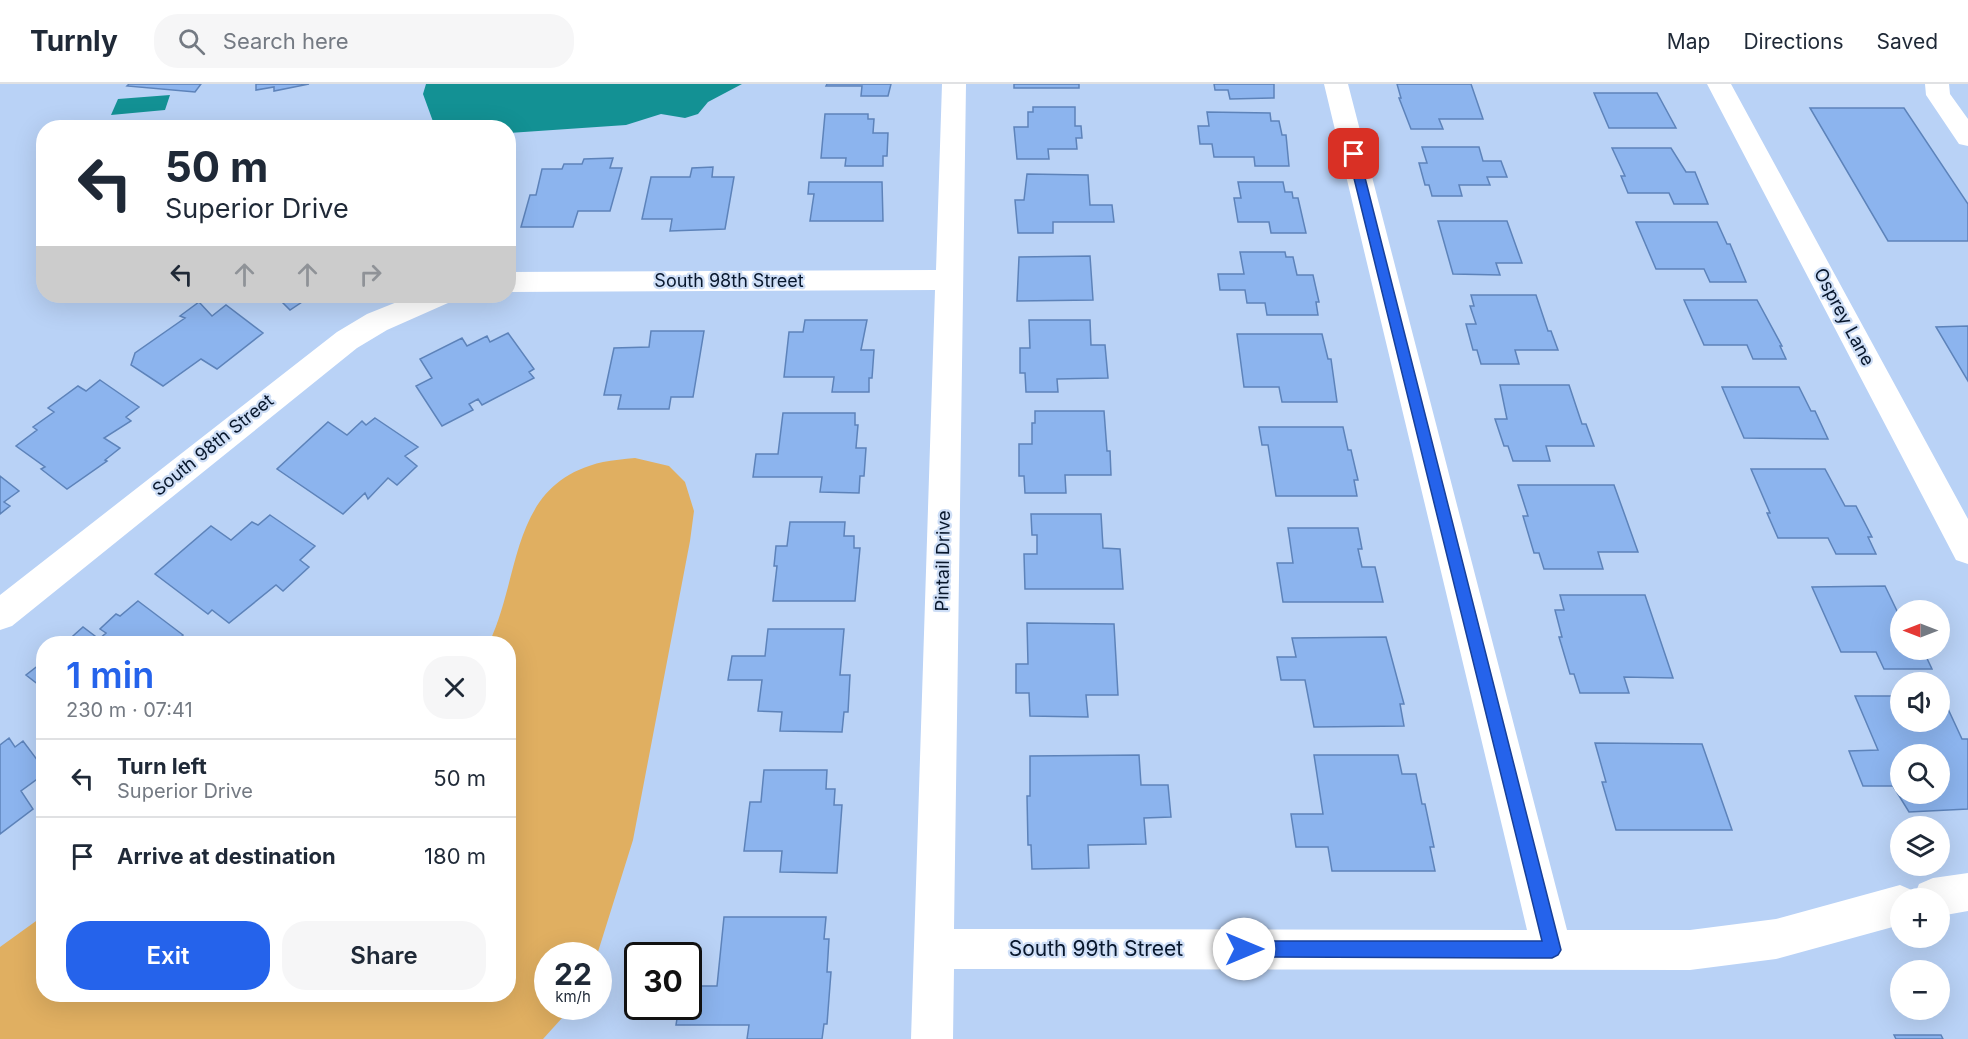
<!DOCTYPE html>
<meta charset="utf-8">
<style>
:root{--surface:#fff;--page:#f6f6f7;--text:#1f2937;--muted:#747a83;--line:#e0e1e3;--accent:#2563eb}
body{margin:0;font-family:Inter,sans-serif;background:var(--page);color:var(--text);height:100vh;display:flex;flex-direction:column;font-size:22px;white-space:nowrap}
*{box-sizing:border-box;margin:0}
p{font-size:20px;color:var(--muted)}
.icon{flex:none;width:33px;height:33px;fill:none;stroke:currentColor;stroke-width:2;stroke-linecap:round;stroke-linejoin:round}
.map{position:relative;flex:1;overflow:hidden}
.side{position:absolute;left:36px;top:552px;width:480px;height:366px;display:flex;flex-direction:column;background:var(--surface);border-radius:24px;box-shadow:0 6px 24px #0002}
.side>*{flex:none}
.banner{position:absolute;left:36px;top:36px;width:480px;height:183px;border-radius:24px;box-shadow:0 6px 24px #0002;background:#fff;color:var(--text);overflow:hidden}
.needle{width:39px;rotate:270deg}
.tools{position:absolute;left:1890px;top:516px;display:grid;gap:12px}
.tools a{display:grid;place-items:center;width:60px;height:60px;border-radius:50%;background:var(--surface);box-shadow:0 6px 24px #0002;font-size:30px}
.speed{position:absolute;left:534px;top:858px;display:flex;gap:12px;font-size:30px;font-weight:700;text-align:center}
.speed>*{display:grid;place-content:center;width:78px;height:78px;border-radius:50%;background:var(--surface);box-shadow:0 6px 24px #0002;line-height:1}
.speed small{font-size:15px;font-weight:400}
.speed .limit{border:3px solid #111;border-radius:9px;background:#fff;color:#111}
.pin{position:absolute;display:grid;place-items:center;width:51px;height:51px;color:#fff;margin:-26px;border-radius:12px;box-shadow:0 3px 9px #0006}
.me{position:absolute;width:66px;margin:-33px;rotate:90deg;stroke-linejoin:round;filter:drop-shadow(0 0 4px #0008)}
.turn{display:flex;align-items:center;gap:21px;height:126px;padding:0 30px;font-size:27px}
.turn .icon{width:78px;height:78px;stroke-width:2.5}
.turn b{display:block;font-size:42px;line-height:51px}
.lanes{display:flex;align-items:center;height:57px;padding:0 30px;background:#0003;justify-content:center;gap:30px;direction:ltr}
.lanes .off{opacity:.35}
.round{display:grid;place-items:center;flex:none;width:63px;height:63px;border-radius:24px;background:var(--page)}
.summary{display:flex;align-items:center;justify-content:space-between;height:102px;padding:0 30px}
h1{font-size:36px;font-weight:600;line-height:45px;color:var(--accent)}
.primary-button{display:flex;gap:12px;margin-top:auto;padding:12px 30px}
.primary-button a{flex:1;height:69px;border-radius:24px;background:var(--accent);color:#fff;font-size:24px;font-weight:600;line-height:69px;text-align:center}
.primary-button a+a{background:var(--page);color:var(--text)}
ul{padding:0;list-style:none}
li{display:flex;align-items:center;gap:18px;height:78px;padding:0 30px;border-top:2px solid var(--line)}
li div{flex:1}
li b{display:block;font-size:22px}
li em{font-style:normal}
header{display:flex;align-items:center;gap:36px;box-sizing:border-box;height:84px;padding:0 30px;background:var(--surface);border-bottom:2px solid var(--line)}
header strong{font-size:28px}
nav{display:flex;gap:33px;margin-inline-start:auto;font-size:21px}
.search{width:420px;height:54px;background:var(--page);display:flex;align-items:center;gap:15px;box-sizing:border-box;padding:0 21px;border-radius:24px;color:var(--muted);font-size:22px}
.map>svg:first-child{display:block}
.green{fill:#e0af61}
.water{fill:#139194}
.building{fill:#8cb4ee;stroke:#5d83ba;stroke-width:1.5;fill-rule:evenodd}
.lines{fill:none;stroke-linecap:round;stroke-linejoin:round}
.minor{fill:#fff;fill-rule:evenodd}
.route{fill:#2563eb;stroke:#184099;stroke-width:1.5}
.labels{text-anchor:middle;stroke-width:4.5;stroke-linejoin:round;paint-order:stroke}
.street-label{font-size:18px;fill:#08172c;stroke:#cedef6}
.near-street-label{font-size:21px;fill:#08172c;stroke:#cedef6}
</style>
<header>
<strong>Turnly</strong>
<div class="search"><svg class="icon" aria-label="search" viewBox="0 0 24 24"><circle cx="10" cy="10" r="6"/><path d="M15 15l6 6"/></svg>Search here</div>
<nav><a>Map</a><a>Directions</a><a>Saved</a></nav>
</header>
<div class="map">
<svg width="1968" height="955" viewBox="0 0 1968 955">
<rect width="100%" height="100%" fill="#b9d2f6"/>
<path class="green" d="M635,374L669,382L685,398L694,427L690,457L633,756L597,871L548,872V922L572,923L543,955H0V863L43,832L44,910H508V560L489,559C522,490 509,399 603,378C613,376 624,375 635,374Z"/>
<path class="water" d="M426,0H742L708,18L698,30L685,34L661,30L626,41L509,49L508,44L435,43L423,10Z
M170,11L165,26L111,31L118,15Z"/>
<path class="building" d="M129,0H201L195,8L127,2Z
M256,0H309L274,7V3L256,6Z
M827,0H891L888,12H861L862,2H826Z
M1014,0H1079V4H1014Z
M1214,0H1274V14L1230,15L1228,6H1215Z
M1397,0H1471L1483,35H1439L1443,45H1411L1399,14H1401Z
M1594,9H1657L1676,44H1609Z
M1033,23H1075V42H1081L1082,54H1076L1077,65H1048L1049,75H1017L1014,43H1028V28H1033Z
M1810,24H1904L1968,120V157H1888Z
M1207,28L1270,29L1271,37H1279L1282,51H1286L1289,82H1255L1254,73H1214L1212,60H1200L1198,42H1209Z
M825,30H868V35H874L873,49H888L887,72H883V82H845L846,74H821Z
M1422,63H1479L1483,77H1501L1507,93H1487L1490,101H1459L1462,112H1432L1429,101H1425L1419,79H1427Z
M1612,64H1671L1686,88H1695L1708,120H1674L1669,109H1628L1621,92H1625Z
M613,74L610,84H622L610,127H578L573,143H521L530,111H536L542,85H562L564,80H582L584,75Z
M713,83L712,93H734L725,145L670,147L672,135H642L651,93H690L692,84Z
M1027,90L1088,91L1090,121H1112L1114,138H1053V149H1018L1015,116H1024Z
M809,98H882L883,137H810L814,110H808Z
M1238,98H1283L1285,108H1292L1293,114H1298L1306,149H1271L1269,138H1238L1234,114H1241Z
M1438,137H1507L1522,179H1496L1500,191L1453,190Z
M1636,138H1717L1727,160H1730L1746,198H1710L1704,185H1656Z
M1240,168H1285L1286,173H1293L1297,191H1313L1319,218H1316L1318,231H1267L1265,219H1247L1245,206H1220L1218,190H1244Z
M1090,172L1093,216L1017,217L1019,173Z
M1471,211H1536L1548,247H1551L1558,266H1515L1519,280H1481L1477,266H1473L1466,240H1476L1470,222H1474Z
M276,212H311L290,226Z
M1684,216H1757L1782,262H1780L1786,275H1753L1747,261H1704Z
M199,218L212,232L226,221L263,249L217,285L201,275L163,302L131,281L135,269L185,234L180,232Z
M805,236H867L861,266H874L872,294H869V308H832L834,293H784L789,248H803Z
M1029,236H1090L1091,261H1105L1108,294L1057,295L1058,308H1026L1025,289H1020V264H1030Z
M1968,242V297L1936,243Z
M651,247H704L693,313H671L669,325H618L621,311H604L614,264L649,263Z
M508,249L534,285L529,288L534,294L482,321L478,315L469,320L473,326L442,342L416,302L432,294L420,275L462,254L467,262L487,252L490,258Z
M1237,250H1322L1328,275H1331L1337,318H1282L1279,303H1244Z
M100,296L139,323L126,333L131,337L104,354L120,364L105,376L107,377L67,405L41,385L45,383L16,362L37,346L33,343L54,328L48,324L78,302L86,307Z
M1500,301H1569L1582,340H1586L1594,362H1546L1550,377H1513L1508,362H1504L1495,335H1507Z
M1722,303H1799L1811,327H1815L1828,355L1744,354Z
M1035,327H1104L1107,367H1110L1111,391H1065L1066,409H1025L1024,392H1019V360H1032V339H1035Z
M783,329H855V341H858L856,364H866L864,392H860L859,409L820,408L822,393H753L756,370H778Z
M375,334L418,363L405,372L417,382L397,401L388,394L368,415L365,409L343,430L277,385L328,338L347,351L362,337L366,341Z
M1259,343H1343L1348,366H1351L1358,396H1354L1357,412H1276L1268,361H1262Z
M1751,385H1825L1845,422H1856L1872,453H1868L1876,470H1836L1828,454H1778L1767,429H1770Z
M0,392L19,407L4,418L10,422L0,430Z
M1518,401H1614L1638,468H1598L1603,485H1544L1539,469H1534L1523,432H1528Z
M1031,430H1101L1103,464L1120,465L1123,505H1025L1024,470H1037V451H1032Z
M270,431L315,462L300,476L309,483L283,507L276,501L229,539L212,526L208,530L155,490L211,442L231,456L252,438L258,441Z
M790,438H845L844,452H854V464H860L855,517H773L777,482H774L776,462H787Z
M1288,444H1358L1362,465H1358L1362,483H1375L1383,518H1283L1277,479H1293Z
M1885,502L1898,529H1900V566H1928H1923L1932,585H1884L1876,568H1841L1812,503Z
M1560,511H1645L1673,594L1624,593L1629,609H1580L1574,590H1570L1559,553H1562L1555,526H1564Z
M138,517L183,551L174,560H64L83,543L99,555L106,549L100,545L116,530L120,532Z
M1027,539L1114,540L1118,611H1086L1088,633L1030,632L1029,609H1016V580H1028Z
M768,545H844L840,591H850L848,628H844L842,648L780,647L782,628L758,627L762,596H728L732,572H765Z
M1386,553L1404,620H1400L1404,642L1314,643L1305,596H1281L1277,573H1296L1292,554Z
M44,577V605L26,591Z
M1855,612H1900V638H1940V612H1942L1962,655H1968V725L1909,728L1893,702H1863L1849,667L1878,666ZM1900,670H1940V710H1900Z
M9,654L15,663L23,657L44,685V690L21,707L33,725L0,750V661Z
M1595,659L1702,660L1732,746H1616L1602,698H1606Z
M1139,671L1141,701H1168L1171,733L1144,734L1146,760L1088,761L1089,784L1032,785L1031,761H1028L1027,712H1030V672Z
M1314,671H1398L1402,690H1416L1422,720H1425L1434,763H1430L1435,787H1332L1328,763H1296L1291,730H1323Z
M764,686H827L826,705H835L834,721H842L837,789L780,788L782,767H744L750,718H761Z
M724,833H826L824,855H829L827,888H831L827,940H824L822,955H747L749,941H676L679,922H688V902H717Z
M1894,951H1941L1943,955H1896Z"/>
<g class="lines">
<path class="minor" d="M942,0H966L954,845L1527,846L1324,0H1348L1567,846H1690L1776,835L1900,801L1914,807L1915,810L1919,800L1933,794L1968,789V827L1940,832V814H1900V841L1776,875L1690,886L954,885L953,955H911L935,206L508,208V188L936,186Z
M1707,0H1731L1968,435V480L1956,476Z
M1925,0H1949L1950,10L1968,35V62L1959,60L1926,11Z
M412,212H452L448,219L387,246L357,264L12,542L0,546V511L337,248L367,230Z"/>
</g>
<path class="route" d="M1354,66L1359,70L1561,866L1558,871L1552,874L1244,873L1238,871L1235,865L1238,859L1244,857H1542L1348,70Z"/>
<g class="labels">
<g class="street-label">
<text x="729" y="203">South 98th Street</text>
<text transform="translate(1844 233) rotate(62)" y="6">Osprey Lane</text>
<text transform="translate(213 361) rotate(-39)" y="6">South 98th Street</text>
<text transform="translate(943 477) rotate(-89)" y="6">Pintail Drive</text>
</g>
<g class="near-street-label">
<text x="1096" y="872">South 99th Street</text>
</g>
</g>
</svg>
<div class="tools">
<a><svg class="needle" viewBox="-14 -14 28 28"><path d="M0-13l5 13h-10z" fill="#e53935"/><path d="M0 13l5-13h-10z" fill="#747a83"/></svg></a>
<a><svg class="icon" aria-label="sound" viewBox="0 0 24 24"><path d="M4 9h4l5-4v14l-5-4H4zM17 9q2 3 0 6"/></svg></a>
<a><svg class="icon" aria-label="search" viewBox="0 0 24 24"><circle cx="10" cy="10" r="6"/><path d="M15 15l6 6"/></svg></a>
<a><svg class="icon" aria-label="layers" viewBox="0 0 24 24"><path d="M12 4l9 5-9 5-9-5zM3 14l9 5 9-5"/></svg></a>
<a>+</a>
<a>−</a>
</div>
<div class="speed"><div>22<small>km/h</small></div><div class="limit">30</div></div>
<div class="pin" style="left:1354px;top:70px;background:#d93025"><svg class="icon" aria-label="arrive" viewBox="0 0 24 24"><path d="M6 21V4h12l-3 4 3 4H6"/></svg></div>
<svg class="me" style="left:1244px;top:865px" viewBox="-20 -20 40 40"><circle r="19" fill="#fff"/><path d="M0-13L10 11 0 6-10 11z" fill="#2563eb"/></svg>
<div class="banner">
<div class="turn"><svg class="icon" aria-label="left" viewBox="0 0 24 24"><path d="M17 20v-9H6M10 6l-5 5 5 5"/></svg><div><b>50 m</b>Superior Drive</div></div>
<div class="lanes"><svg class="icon" aria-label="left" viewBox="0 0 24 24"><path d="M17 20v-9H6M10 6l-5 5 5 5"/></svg><svg class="icon off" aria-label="ahead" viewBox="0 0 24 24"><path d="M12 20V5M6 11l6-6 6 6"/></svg><svg class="icon off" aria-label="ahead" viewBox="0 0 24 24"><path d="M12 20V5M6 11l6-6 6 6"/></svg><svg class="icon off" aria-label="right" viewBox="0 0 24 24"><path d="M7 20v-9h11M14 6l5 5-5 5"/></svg></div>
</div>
<section class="side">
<div class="summary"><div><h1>1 min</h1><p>230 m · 07:41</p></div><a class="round"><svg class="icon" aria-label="close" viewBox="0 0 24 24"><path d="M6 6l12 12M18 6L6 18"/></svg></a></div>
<ul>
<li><svg class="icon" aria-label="left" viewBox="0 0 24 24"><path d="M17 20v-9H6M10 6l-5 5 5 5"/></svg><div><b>Turn left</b><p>Superior Drive</p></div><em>50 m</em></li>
<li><svg class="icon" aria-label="arrive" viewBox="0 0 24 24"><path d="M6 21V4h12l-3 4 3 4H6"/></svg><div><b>Arrive at destination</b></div><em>180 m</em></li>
</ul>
<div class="primary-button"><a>Exit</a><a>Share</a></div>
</section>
</div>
